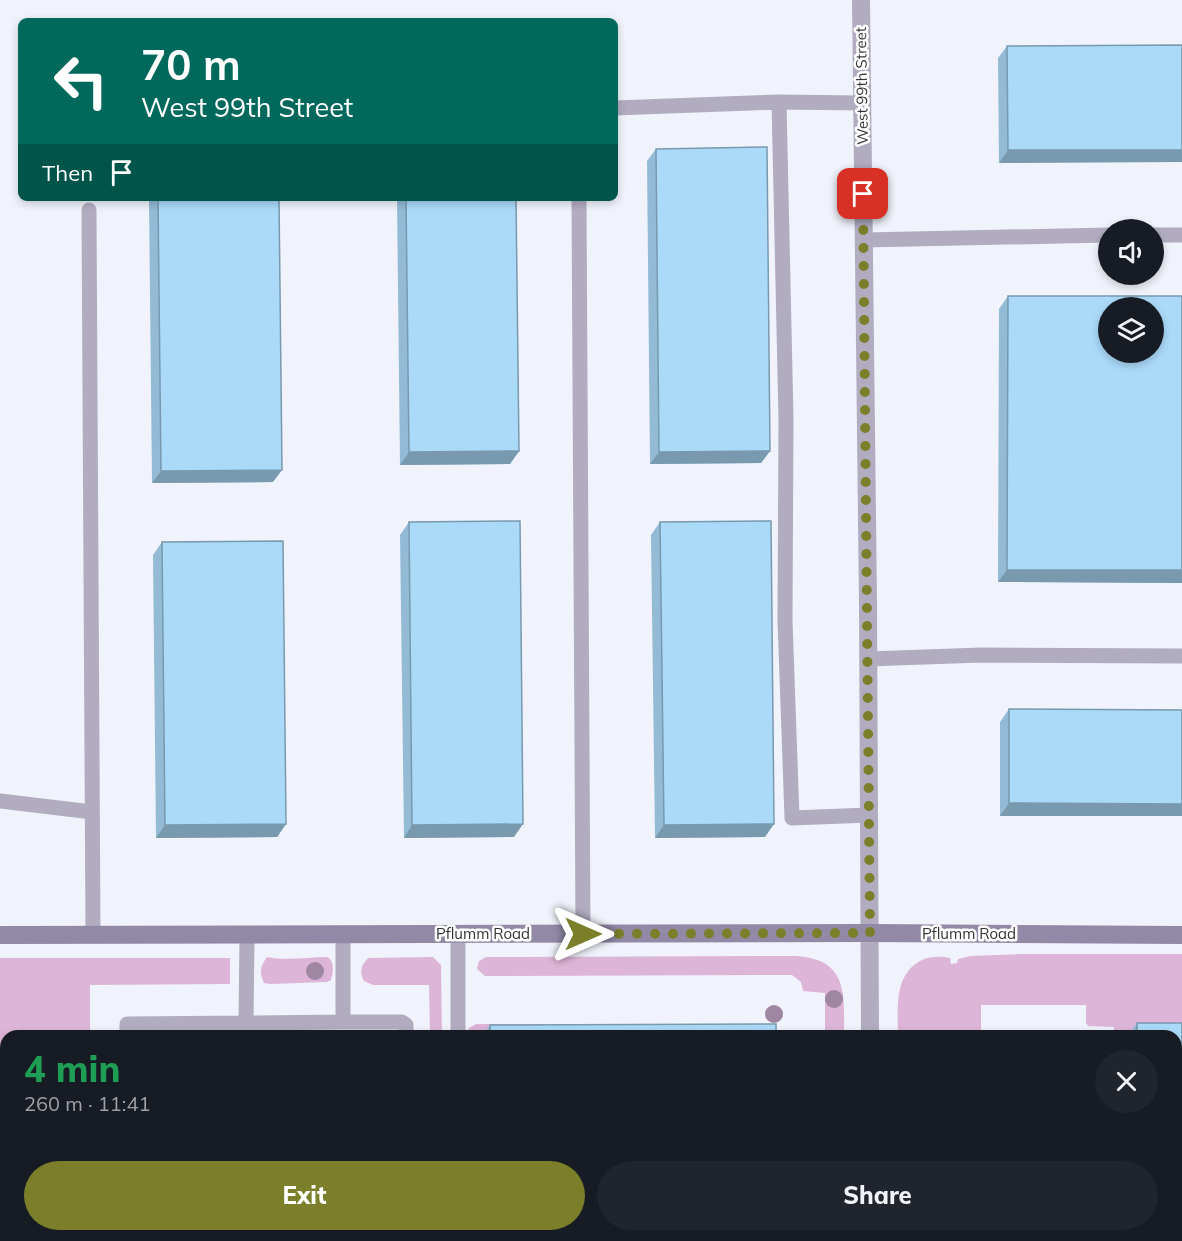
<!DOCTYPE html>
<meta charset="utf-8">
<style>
:root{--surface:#171b24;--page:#20242c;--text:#f1f3f6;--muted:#9ea1a6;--accent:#7b7f29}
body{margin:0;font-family:Mulish,sans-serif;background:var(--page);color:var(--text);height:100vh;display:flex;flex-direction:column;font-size:22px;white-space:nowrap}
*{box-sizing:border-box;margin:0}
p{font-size:20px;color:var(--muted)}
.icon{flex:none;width:33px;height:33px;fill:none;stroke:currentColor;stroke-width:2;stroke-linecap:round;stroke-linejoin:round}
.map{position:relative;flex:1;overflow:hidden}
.drawer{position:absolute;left:0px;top:1030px;width:1182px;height:212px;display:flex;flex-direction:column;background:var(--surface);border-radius:18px 18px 0 0;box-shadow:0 3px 9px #0003}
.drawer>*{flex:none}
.banner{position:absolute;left:18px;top:18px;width:600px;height:183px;border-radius:9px;box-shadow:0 3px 9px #0003;background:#00695c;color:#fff;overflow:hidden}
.controls{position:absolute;left:1098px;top:219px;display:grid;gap:12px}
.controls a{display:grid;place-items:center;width:66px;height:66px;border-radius:50%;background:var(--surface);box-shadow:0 3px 9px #0003;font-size:30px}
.pin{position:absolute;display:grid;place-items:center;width:51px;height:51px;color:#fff;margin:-26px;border-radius:12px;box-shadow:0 3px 9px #0006}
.me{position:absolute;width:66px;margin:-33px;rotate:90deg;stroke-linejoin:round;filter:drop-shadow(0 0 4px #0008)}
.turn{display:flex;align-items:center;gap:21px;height:126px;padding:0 24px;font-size:27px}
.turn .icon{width:78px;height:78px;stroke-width:2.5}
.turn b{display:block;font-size:42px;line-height:51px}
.then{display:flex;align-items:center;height:57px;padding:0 24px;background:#0003;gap:12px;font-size:22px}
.round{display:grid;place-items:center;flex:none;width:63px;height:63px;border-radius:32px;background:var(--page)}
.head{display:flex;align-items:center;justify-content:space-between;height:102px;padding:0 24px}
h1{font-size:36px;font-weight:800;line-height:45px;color:#1e9e55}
.cta{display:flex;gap:12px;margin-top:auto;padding:12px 24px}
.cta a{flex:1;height:69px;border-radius:36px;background:var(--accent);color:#fff;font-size:24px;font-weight:800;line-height:69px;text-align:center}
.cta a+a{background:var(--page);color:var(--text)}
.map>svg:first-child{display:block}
.green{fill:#ddb5d8}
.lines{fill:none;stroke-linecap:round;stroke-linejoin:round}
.lane{stroke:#b1acc0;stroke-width:15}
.street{stroke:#b1acc0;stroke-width:18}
.secondary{stroke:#9189a6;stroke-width:18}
.tree{fill:#9f86a2}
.wall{fill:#93bbd6}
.shaded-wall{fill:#7899ae}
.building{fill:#abdaf9;stroke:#7899ae;stroke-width:1.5;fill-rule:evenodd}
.route{stroke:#7b7f29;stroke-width:10;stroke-dasharray:0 18}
.labels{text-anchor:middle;stroke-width:5;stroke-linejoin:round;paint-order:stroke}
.street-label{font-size:15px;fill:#323436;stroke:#fff}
</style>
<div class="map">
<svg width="1182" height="1241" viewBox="0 0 1182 1241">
<rect width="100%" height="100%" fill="#f0f3fb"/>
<path class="green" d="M1022,954H1182V1036H1114V1027L1088,1026L1086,1023V1005H981V1036H898C898,1010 893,974 922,960C930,956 941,956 950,958L951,964L957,963L958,959L970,956Z
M797,956C849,960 844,995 844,1036H825V993L803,991L801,982L792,975L485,976L477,969L479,961L486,957Z
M267,957C287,961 308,957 328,957C335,963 333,972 331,980L327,982L270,984L264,983C259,972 260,967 267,957Z
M433,957L441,965L442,1036H430L429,985H373L364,981C359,971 361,966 368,958Z
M0,958H230V984L90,985V1036H6V1236H133L140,1241H5L0,1236Z
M476,1024H542V1032L544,1036H466L469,1028Z
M379,1236H438V1241H379Z
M780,1236H831V1241H780Z
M899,1236H981V1241H899Z"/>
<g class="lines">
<path class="lane" d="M779,102L786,419L785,620L792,818L869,815
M615,108L779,102L862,103
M579,198L583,934
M89,210L93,935
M1154,235H1182
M864,240L1108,235
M868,659L981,655L1182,656
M0,801L92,812
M343,934V1022H402L406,1025V1036
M246,1023L343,1022
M127,1036V1024L246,1023L247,935
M458,1036V934
M164,1236L170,1241
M193,1241V1236
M475,1241V1236"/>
<path class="street" d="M861,0L868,603L870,1036
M870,1236V1241"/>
<path class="secondary" d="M0,935L870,933L1182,935"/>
</g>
<g class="tree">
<circle cx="315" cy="971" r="9"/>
<circle cx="834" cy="999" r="9"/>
<circle cx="774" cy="1014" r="9"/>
</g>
<path class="wall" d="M1182,45L999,163L998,58L1007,46Z
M656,149L770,451L761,463L650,464L647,161Z
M151,198H279L273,482L152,483L149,201Z
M397,198H516L519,451L510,464L400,465Z
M1008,296L1182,583L998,582L999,309Z
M409,522L514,837L404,838L400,535Z
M660,522L765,837L655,838L651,535Z
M162,542L286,824L277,837L156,838L153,555Z
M1009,709L1182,710V816H1000V722Z
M1137,1023H1182V1241H1129V1236H1176V1036H1128Z
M490,1025V1036H482Z
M284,1236H388V1241H284Z
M497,1236H789V1241H497Z"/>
<path class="shaded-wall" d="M1008,150H1182V162L999,163Z
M519,451L510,464L400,465L409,452Z
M770,451L761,463L650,464L659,452Z
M282,470L273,482L152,483L161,471Z
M1007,570H1182V583L998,582Z
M1009,803L1182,804V816H1000Z
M286,824L277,837L156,838L165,825Z
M523,824L514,837L404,838L412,825Z
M774,824L765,837L655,838L664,825Z"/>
<path class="building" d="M1182,45V150H1008L1007,46Z
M767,147L770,451L659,452L656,149Z
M158,198H279L282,470L161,471Z
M406,198H516L519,451L409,452Z
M1008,296H1182V570H1007ZM1108,308H1154V352H1108Z
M520,521L523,824L412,825L409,522Z
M771,521L774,824L664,825L660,522Z
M283,541L286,824L165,825L162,542Z
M1009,709L1182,710V804L1009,803Z
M1137,1023H1182V1241H1138V1236H1176V1036H1137Z
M776,1024V1036H490V1025Z
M293,1236H388V1241H293Z
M506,1236H789V1241H506Z"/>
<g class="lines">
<path class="route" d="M583,934L870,933L863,194"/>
</g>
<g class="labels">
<g class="street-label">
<text transform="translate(862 86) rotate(-91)" y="5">West 99th Street</text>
<text x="483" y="939">Pflumm Road</text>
<text x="969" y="939">Pflumm Road</text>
</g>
</g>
</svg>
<div class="controls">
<a><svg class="icon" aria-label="sound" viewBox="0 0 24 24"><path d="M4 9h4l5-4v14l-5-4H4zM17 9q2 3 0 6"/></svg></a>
<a><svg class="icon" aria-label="layers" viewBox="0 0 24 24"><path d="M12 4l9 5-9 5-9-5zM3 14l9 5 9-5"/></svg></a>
</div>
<div class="pin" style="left:863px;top:194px;background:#d93025"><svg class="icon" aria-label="arrive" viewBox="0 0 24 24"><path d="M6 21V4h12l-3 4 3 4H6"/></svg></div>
<svg class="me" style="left:583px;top:934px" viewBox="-20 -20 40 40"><path d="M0-17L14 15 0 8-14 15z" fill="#7b7f29" stroke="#fff" stroke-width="4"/></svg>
<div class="banner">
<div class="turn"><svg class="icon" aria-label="left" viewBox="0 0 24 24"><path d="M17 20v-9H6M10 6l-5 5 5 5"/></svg><div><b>70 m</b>West 99th Street</div></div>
<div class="then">Then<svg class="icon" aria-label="arrive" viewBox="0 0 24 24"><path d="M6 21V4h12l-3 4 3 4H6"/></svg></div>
</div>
<section class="drawer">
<div class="head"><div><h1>4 min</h1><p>260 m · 11:41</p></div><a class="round"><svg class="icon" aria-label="close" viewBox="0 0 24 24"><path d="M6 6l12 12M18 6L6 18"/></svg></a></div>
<div class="cta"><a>Exit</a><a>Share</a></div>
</section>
</div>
